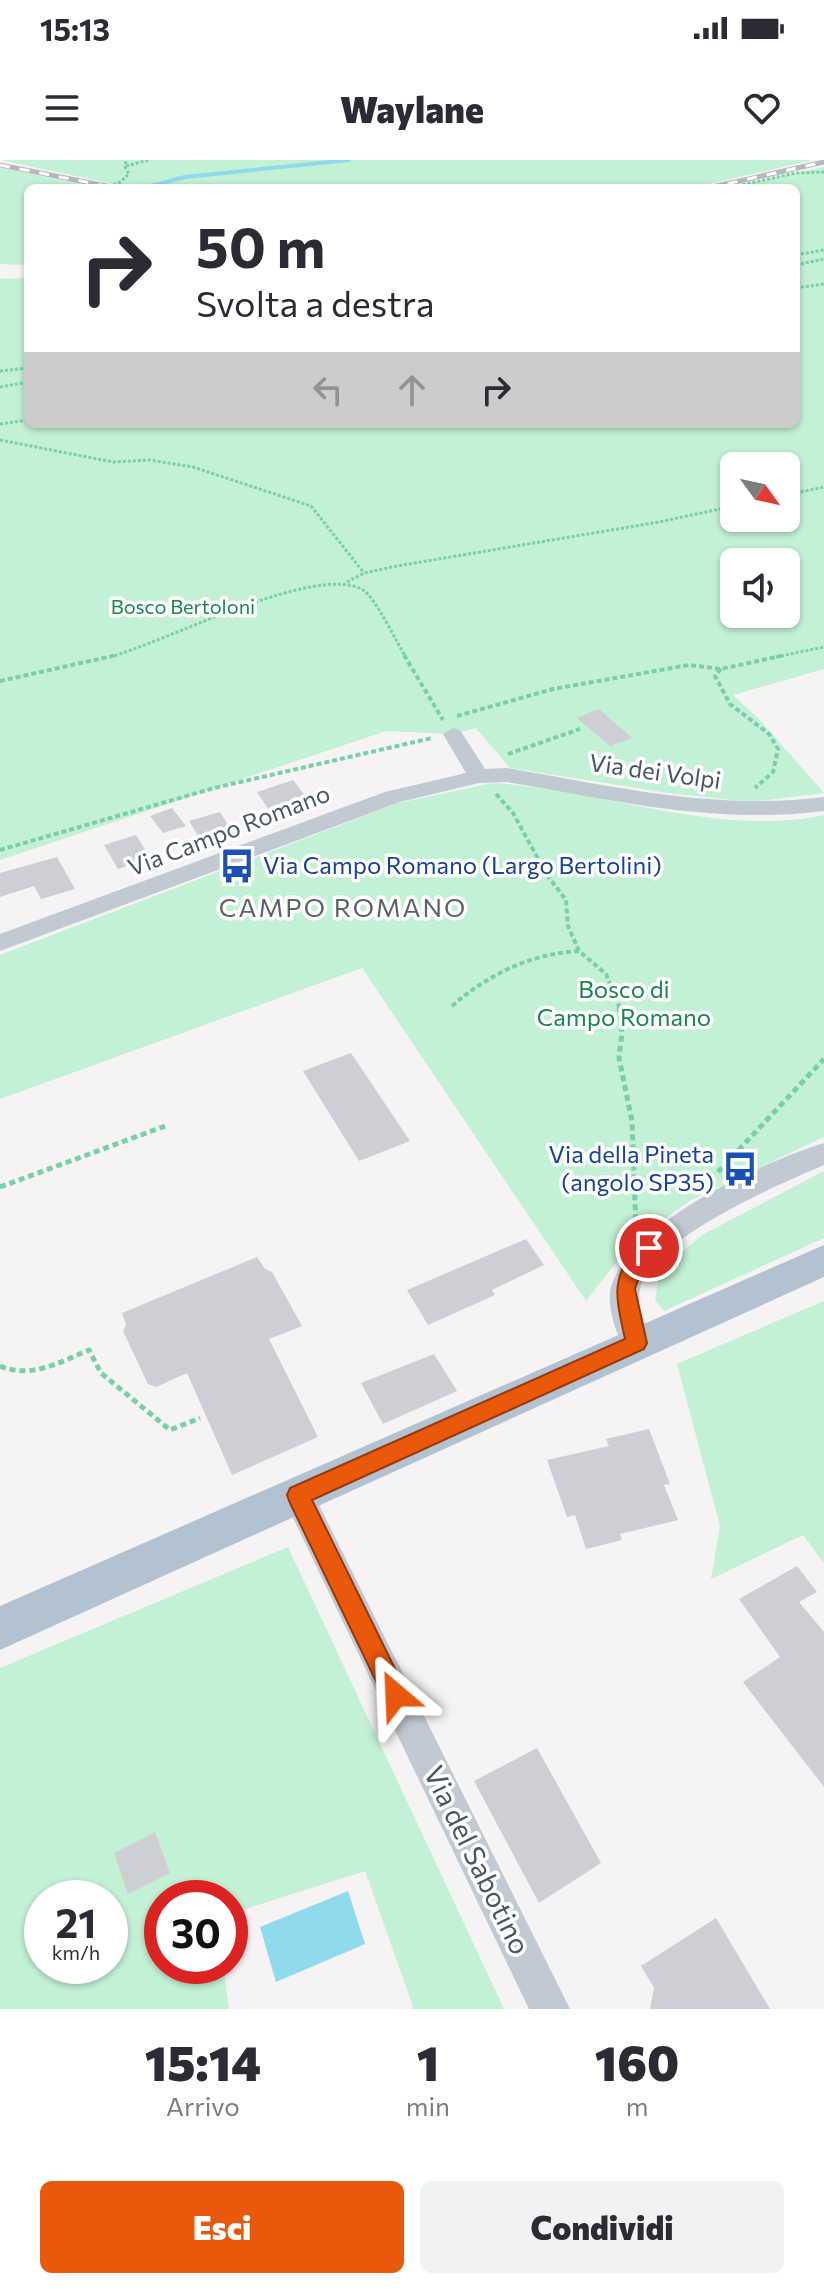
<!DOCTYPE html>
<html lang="it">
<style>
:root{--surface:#fff;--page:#f2f2f3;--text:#2b2b33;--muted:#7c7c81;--accent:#ea580c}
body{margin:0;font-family:Commissioner,sans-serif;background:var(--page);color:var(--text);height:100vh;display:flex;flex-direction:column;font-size:30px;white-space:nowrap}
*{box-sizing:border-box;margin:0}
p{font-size:26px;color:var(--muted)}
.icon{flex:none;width:44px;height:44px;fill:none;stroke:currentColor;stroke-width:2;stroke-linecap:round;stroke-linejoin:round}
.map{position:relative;height:1849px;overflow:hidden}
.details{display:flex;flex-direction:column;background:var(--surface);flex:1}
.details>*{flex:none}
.banner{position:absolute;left:24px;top:24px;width:776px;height:244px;border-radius:12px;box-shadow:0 2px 6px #0004;background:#fff;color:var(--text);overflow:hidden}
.needle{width:52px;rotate:123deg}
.controls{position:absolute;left:720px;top:292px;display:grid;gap:16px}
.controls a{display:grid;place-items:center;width:80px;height:80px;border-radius:12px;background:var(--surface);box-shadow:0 2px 6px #0004;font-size:40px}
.speed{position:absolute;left:24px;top:1720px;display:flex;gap:16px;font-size:40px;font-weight:700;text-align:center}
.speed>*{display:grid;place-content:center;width:104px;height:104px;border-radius:50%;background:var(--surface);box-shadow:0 2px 6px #0004;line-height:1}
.speed small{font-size:20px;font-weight:400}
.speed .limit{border:12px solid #d22;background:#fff;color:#111}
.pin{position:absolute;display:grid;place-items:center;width:68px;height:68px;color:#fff;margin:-34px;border:4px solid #fff;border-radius:50%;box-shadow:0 2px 8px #0007}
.me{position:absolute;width:88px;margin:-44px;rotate:334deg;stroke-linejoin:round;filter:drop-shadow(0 0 6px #0008)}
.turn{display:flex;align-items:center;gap:28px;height:168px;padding:0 40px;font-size:36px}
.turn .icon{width:104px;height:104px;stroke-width:2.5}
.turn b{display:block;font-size:56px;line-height:68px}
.lanes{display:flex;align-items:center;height:76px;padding:0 40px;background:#0003;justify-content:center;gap:40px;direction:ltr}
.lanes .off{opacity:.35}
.eta{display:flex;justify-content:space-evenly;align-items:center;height:136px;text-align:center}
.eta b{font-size:48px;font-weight:800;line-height:56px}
.cta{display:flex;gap:16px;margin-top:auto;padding:16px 40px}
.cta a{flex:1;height:92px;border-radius:12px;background:var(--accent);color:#fff;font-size:32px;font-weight:800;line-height:92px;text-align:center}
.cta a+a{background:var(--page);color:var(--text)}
.status{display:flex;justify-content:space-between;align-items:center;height:56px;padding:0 40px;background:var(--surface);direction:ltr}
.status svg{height:22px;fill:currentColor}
header{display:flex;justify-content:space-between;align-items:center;height:104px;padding:0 40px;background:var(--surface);font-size:36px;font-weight:800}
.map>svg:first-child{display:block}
.green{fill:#c3f1d5;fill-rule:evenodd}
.water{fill:#90daee}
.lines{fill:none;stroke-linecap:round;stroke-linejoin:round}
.stream{stroke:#90daee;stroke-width:4}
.building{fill:#cdcfd5}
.path-far2{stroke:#7ad0a6;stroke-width:3;stroke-dasharray:3 2;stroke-linecap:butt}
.path-far1{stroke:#7ad0a6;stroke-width:4;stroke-dasharray:5 3;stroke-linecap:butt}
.path{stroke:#7ad0a6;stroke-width:5;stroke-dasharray:6 4;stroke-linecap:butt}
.minor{fill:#c1cad2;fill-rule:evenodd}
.major{fill:#b3c2d1;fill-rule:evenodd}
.rail-casing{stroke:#b5b8bd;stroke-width:5}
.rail{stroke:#fff;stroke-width:3;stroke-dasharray:10;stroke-linecap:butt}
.route{fill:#ea580c;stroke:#983908;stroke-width:2}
.labels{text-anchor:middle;stroke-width:7;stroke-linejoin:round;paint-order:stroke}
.far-park-label{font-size:20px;fill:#17864f;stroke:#fff}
.street-label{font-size:24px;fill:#4a5661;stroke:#fff}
.transit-label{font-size:24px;fill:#164399;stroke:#fff;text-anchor:start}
.park-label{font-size:24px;fill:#17864f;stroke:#fff}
.neighbourhood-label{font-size:26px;letter-spacing:2px;fill:#5f6368;stroke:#fff}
.near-street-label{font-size:28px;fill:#4a5661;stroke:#fff}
</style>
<div class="status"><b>15:13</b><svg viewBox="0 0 49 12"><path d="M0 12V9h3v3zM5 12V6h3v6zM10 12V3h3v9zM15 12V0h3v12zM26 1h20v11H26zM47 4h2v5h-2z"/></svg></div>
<header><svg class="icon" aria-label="menu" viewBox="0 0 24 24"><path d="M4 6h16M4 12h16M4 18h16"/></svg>Waylane<svg class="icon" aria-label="heart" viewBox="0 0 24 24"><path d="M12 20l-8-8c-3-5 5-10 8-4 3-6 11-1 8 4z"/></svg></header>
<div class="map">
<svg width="824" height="1849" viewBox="0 0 824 1849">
<rect width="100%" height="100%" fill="#f5f3f3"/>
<path class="green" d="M0,0H813L691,28H133Z
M824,7V509L733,535L759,559L824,633L752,642L675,634L510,608L476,568L453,574L386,571L0,700V119L28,118V264H796V28H726ZM734,306H786V358H734ZM734,402H786V454H734Z
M0,8L99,28H28V105L0,104Z
M493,623C596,629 723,678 824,655V977L691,1040L631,1083L586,1141L362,808L0,939V795L398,643Z
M824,1011V1078L664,1151L655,1140L660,1111L702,1075Z
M824,1141V1403L803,1375L711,1419L720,1366L677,1204Z
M288,1387L504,1849H414L365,1711L230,1754V1738H162V1806H223L229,1849H0V1508ZM42,1738H110V1806H42Z"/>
<path class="water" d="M348,1731L365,1784L276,1822L260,1767Z"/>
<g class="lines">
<path class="stream" d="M143,28L185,17L349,0"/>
</g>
<path class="building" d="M599,549L632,578L610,586L577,558Z
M293,620L307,638L269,650L257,632Z
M172,648L186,666L163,673L150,656Z
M220,652L235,676L204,686L189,661Z
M136,675L151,699L118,709L104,685Z
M57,697L75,729L41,739L34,726L0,737V713Z
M351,893L410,981L359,1001L303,911Z
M526,1079L544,1105L492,1130L495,1135L428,1165L407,1130Z
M257,1097L265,1109L272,1112L302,1166L269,1179L318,1277L232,1315L187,1213L156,1227L148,1224L123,1171L126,1165L122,1153Z
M434,1194L457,1231L383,1264L361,1223Z
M649,1269L670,1324L664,1325L678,1360L620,1374L622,1380L586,1389L575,1355L567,1357L547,1300L609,1286L606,1279Z
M797,1406L817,1432L799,1442L824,1472V1627L743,1522L780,1497L739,1439Z
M537,1588L601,1703L539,1743L474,1621Z
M155,1672L170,1713L128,1734L114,1693Z
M716,1758L770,1849H650L654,1828L641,1806Z"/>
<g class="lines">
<path class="path-far2" d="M126,6L149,0
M104,28L119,23L129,14L125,7L126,0
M728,28L796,13L824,12
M796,95L824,90
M796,105L824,99
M796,128L824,124
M0,211L28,208
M0,227L28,222
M0,264L28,260
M0,280L113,302L149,300L193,307L311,346L364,413
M786,335L824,327
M347,422L364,413L397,406L659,362L734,346
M110,497C163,483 318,402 363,430C376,438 396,482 406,497
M776,497L824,487"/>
<path class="path-far1" d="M404,495L443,560
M721,509L715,516L730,544L769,574L778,589L773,612L755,628
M0,521L117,495
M457,556L553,529L689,505L721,509L785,495
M508,594L580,569
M496,634L513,653L547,715L566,740L568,766L579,791L606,814L620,848
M0,690L214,628L432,578
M452,846C489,814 530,794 579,791"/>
<path class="path" d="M619,846L622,873L619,898L632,961L636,1069
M718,1012L824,899
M0,1027L168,965
M0,1206C32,1219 60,1202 89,1190L101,1213L170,1270L200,1258"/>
<path class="minor" d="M453,568L460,570L485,609L507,608C613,626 716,651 824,637V651C716,665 613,640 507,622L479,623L400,642L0,791V774L385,632L466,613L443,574Z
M824,983V1005C780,1024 650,1079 640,1129C636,1146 646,1167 651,1183L647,1192L636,1196L625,1192C617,1175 606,1146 611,1127C630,1062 763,1002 824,983Z
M298,1320L309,1325L570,1849H529L282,1335L287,1325Z"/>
<path class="major" d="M824,1085V1117L0,1490V1446Z"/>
<g class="rail-casing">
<path id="rail" d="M0,5L116,28
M708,28L824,2"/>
</g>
<use href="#rail" class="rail"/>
</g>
<path class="route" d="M649,1080L656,1083L659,1088L641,1112L635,1129L647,1183L644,1189L312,1340L408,1535L405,1544L396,1547L387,1544L290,1343L287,1335L290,1328L625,1179C619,1150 609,1123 630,1097C636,1090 640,1083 649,1080Z"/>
<defs>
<g id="bus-bare" transform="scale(2.76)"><path d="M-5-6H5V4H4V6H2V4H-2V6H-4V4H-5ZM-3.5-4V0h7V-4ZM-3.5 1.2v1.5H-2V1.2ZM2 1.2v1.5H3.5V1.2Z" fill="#1a4fb4" stroke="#fff" stroke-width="2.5" paint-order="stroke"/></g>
</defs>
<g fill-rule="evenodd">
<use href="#bus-bare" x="237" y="706"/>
<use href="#bus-bare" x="740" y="1009"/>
</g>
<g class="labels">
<g class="far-park-label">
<text x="183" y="454">Bosco Bertoloni</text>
</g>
<g class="street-label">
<text transform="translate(655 612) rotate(8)" y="8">Via dei Volpi</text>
<text transform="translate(229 671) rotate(-21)" y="8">Via Campo Romano</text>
</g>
<g class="transit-label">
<text x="263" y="714">Via Campo Romano (Largo Bertolini)</text>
<text x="714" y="1003" text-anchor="end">Via della Pineta<tspan x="714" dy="28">(angolo SP35)</tspan></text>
</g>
<g class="park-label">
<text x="624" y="838">Bosco di<tspan x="624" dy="28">Campo Romano</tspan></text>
</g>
<g class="neighbourhood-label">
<text x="343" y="757">CAMPO ROMANO</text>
</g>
<g class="near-street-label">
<text transform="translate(477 1700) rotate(64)" y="10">Via del Sabotino</text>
</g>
</g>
</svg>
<div class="controls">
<a><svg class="needle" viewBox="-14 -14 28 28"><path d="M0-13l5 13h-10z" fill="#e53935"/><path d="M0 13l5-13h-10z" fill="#7c7c81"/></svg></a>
<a><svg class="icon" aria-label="sound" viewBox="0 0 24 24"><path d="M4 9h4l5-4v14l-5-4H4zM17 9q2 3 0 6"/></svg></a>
</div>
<div class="speed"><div>21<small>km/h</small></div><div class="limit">30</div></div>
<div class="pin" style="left:649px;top:1088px;background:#d93025"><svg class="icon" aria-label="arrive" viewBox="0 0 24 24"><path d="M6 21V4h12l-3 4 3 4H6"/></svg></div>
<svg class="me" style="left:396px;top:1535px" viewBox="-20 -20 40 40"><path d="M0-17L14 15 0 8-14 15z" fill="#ea580c" stroke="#fff" stroke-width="4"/></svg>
<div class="banner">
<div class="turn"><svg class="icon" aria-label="right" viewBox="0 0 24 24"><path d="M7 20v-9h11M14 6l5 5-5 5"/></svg><div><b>50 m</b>Svolta a destra</div></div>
<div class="lanes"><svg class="icon off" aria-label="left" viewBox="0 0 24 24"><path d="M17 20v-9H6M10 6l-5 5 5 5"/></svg><svg class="icon off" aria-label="ahead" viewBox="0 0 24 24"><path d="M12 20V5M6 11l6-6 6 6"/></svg><svg class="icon" aria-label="right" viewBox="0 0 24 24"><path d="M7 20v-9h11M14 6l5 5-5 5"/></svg></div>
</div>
</div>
<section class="details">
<div class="eta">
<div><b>15:14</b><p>Arrivo</p></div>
<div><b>1</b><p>min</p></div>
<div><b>160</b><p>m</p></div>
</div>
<div class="cta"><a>Esci</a><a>Condividi</a></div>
</section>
